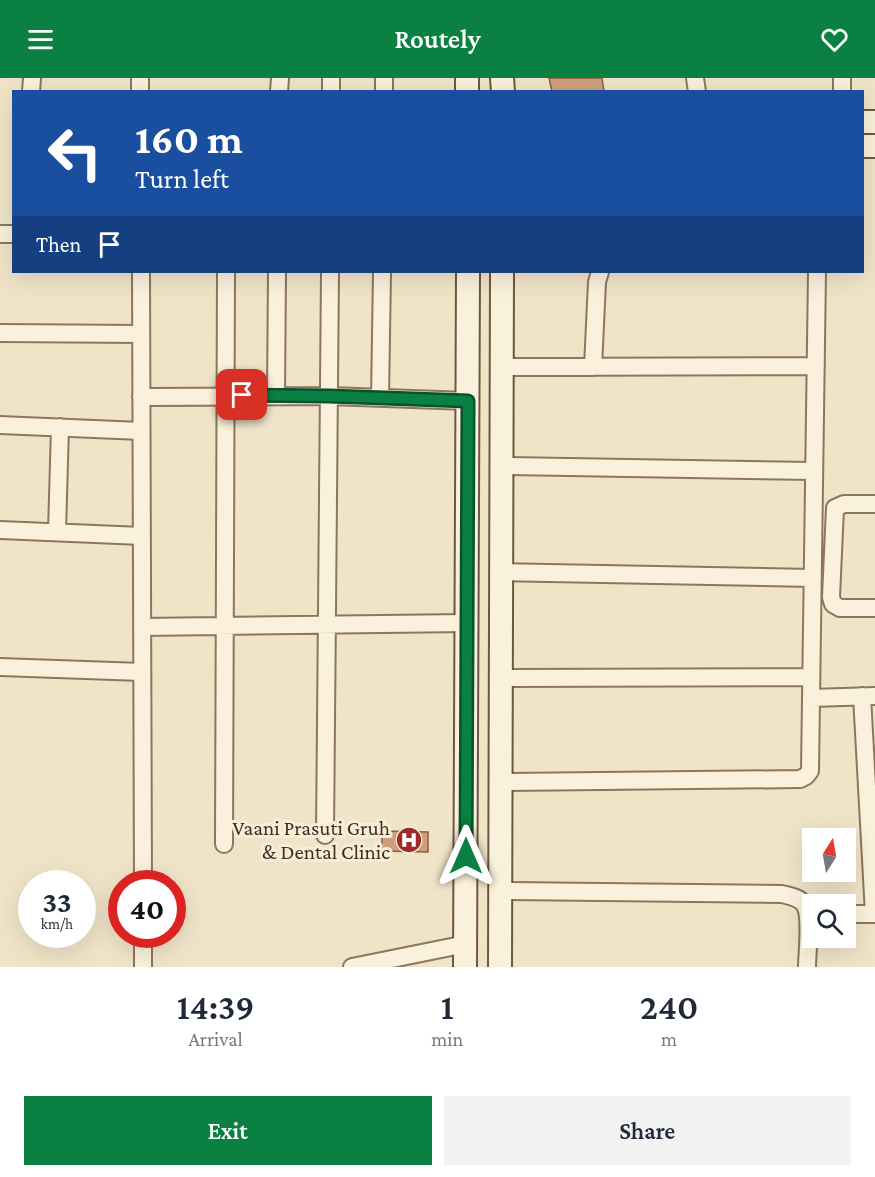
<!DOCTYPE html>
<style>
:root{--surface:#fff;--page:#f2f2f3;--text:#1f2937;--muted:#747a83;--accent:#0b8043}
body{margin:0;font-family:"Crimson Pro",serif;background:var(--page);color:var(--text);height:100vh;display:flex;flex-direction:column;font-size:22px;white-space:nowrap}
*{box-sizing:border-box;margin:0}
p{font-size:20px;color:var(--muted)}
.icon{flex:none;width:33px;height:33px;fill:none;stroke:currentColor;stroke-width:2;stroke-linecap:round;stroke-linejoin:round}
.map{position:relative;height:889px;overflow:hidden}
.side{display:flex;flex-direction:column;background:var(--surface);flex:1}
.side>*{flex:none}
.guide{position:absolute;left:12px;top:12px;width:852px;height:183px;border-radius:0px;box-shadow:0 6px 24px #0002;background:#1a4fa0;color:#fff;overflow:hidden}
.needle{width:39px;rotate:11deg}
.buttons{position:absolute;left:802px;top:750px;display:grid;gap:12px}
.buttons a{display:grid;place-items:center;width:54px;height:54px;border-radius:0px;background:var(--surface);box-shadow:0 6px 24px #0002;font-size:30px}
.speed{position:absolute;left:18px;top:792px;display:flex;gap:12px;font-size:30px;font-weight:700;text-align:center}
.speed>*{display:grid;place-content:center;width:78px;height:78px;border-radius:50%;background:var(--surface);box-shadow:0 6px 24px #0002;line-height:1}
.speed small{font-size:15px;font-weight:400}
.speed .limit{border:9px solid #d22;background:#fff;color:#111}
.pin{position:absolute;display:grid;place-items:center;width:51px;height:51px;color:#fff;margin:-26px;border-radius:12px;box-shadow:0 3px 9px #0006}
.me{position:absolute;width:66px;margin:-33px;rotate:0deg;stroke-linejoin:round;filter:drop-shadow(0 0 4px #0008)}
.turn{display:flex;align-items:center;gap:21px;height:126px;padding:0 24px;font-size:27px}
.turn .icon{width:78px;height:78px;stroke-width:2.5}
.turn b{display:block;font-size:42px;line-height:51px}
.then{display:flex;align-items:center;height:57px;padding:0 24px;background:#0003;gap:12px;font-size:22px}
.eta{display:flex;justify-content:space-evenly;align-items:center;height:102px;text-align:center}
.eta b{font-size:36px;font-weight:600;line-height:42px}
.action{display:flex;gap:12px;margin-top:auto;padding:12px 24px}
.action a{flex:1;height:69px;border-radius:0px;background:var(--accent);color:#fff;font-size:24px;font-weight:600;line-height:69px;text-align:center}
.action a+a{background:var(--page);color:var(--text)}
header{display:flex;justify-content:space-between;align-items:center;height:78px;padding:0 24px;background:var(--accent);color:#fff;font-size:27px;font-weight:600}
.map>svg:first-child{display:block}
.building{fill:#cf9f7d;stroke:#8d5f41;stroke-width:1.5}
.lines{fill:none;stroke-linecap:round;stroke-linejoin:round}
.street-casing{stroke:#8d765c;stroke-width:20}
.secondary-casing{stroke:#6f573f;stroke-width:26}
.street{stroke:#faf1dc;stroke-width:16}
.secondary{stroke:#faf1dc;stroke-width:22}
.route-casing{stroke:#07532c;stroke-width:15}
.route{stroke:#0b8043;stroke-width:10}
.labels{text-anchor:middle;stroke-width:6;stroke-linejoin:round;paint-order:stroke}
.poi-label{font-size:21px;fill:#3d2e20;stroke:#f7eed8;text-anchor:end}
</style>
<header><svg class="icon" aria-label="menu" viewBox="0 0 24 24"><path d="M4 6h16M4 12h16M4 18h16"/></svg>Routely<svg class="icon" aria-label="heart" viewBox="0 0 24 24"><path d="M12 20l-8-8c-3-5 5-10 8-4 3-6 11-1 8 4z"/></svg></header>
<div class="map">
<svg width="875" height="889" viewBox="0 0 875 889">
<rect width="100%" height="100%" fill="#f0e4c8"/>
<path class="building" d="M549,0H602L604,14H552Z
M382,753L428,754V774L382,773Z"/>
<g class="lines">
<g class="street-casing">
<path id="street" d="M140,0V14
M695,0L697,14
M842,0V14
M31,14L32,0
M279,14L280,0
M331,14V0
M384,14V0
M0,156H14
M141,194L143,806
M0,255L141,256
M501,289L816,288
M593,289L597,204L600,194
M276,318L277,194
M141,319L329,318L468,323
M380,320L382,194
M0,347L141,353
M501,388L814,393
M875,426H844L835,430L831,519L833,526L840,530H875
M0,452L142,458
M57,454L60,349
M501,494L813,500
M142,549L467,545
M0,589L142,594
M501,600L811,599
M862,618L874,836
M811,620L875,618
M500,704L800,701L806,698L810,693L817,194
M325,757L330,194
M224,766L226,194
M500,813L782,816C789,818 799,819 804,826C812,836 807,876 807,889
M846,836H875
M143,856V889
M352,889L466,866"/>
</g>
<g class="secondary-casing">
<path id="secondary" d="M467,0V14
M502,0L503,14
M862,44H875
M862,68H875
M465,889L468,194
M500,889L502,194"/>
</g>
<use href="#street" class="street"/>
<use href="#secondary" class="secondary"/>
</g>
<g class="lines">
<g class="route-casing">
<path id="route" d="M242,317L329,318L468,323L466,778"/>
</g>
<use href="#route" class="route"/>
</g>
<defs>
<g id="hospital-disc" transform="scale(1.35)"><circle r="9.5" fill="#9e2a2b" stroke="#f7eed8"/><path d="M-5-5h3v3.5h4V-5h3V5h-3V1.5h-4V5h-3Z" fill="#fff"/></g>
</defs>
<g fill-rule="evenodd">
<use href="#hospital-disc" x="409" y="762"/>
</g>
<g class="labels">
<g class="poi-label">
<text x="390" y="757">Vaani Prasuti Gruh<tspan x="390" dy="24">&amp; Dental Clinic</tspan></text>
</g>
</g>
</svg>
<div class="buttons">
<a><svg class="needle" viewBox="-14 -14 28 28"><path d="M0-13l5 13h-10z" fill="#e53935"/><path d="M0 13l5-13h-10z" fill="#747a83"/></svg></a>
<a><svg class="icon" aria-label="search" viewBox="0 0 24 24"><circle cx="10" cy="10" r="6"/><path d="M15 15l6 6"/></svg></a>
</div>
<div class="speed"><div>33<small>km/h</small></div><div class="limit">40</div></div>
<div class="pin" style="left:242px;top:317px;background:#d93025"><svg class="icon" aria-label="arrive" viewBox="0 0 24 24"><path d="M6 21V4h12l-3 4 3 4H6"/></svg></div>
<svg class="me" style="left:466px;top:778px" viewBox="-20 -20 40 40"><path d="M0-17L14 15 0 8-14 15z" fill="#0b8043" stroke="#fff" stroke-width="4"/></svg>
<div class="guide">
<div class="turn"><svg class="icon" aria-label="left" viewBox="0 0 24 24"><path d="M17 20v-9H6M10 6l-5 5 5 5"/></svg><div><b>160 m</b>Turn left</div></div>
<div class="then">Then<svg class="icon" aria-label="arrive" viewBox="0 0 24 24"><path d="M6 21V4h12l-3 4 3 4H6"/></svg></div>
</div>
</div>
<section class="side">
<div class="eta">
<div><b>14:39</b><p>Arrival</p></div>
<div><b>1</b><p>min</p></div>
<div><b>240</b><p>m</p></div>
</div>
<div class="action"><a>Exit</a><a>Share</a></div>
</section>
